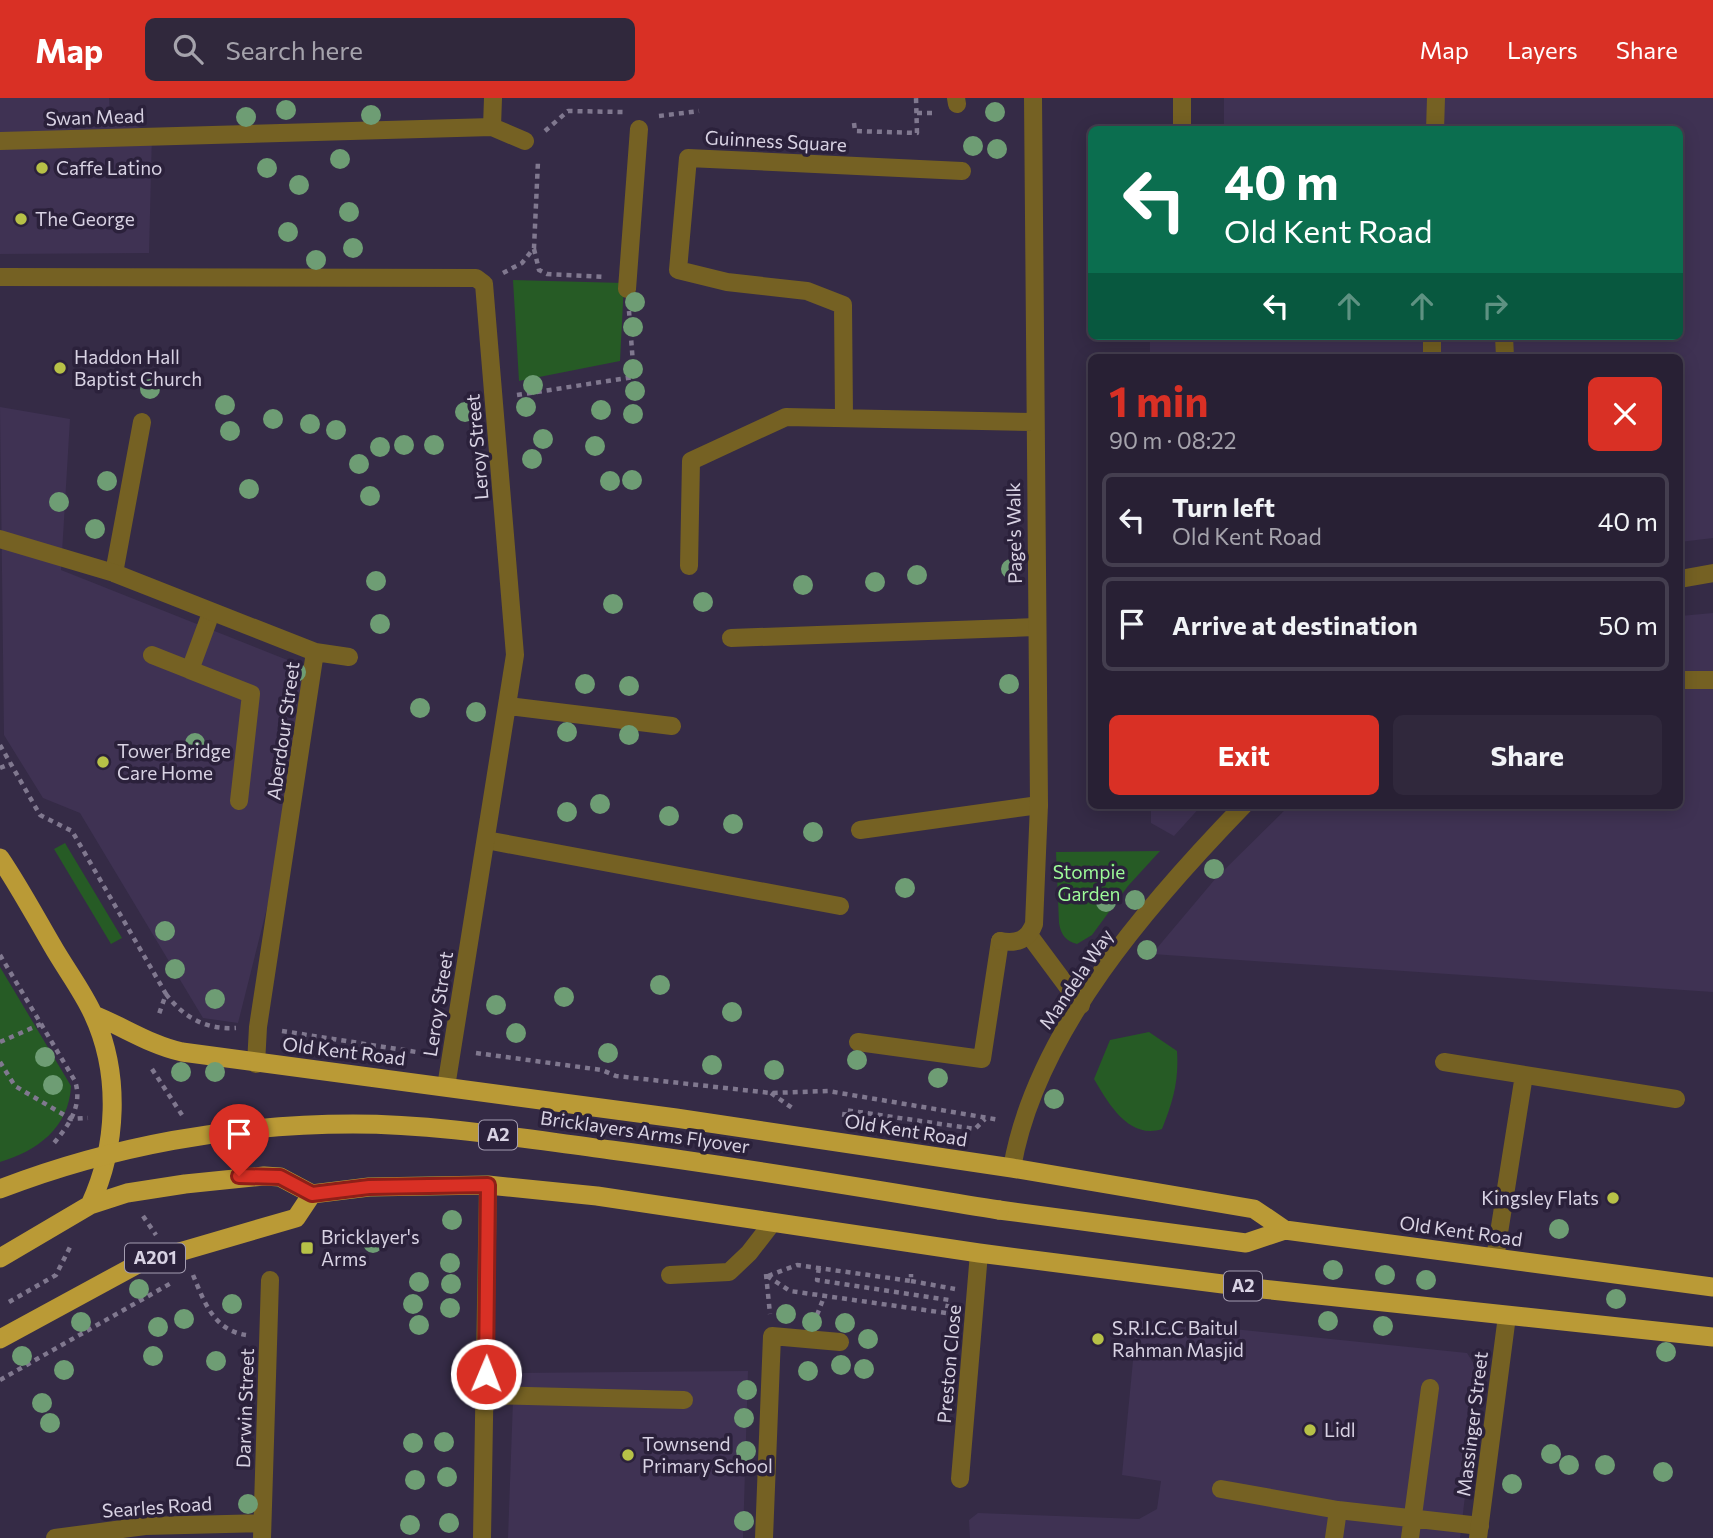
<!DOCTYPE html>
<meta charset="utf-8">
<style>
:root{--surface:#282034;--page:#30283c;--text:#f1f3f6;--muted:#a5a3ac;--line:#443e4f;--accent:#d93025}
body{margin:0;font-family:Commissioner,sans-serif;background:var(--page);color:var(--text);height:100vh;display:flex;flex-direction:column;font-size:26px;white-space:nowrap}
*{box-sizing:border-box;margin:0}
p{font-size:23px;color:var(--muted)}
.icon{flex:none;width:38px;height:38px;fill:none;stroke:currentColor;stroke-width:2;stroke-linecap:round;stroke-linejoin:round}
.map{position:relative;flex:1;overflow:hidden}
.panel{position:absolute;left:1088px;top:256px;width:595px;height:455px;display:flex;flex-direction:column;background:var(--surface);border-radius:10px;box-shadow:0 4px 18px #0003,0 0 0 2px var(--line)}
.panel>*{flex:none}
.banner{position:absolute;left:1088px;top:28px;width:595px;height:214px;border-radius:10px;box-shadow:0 4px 18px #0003,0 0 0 2px var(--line);background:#0b6e4f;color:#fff;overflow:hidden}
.pin{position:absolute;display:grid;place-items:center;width:60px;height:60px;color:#fff;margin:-72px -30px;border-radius:50% 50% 50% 0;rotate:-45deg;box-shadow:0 0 7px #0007}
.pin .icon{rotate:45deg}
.me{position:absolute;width:77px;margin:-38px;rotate:1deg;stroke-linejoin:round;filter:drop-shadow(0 0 5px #0008)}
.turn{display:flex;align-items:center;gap:24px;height:147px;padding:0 21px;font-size:32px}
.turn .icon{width:91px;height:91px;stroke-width:2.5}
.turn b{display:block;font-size:49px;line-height:60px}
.lanes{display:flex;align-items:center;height:66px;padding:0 21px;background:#0003;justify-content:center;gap:35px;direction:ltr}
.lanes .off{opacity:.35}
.round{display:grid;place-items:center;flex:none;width:74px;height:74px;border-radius:10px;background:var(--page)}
.headline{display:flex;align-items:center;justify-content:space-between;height:119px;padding:0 21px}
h1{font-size:42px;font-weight:700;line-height:52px;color:var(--accent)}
.cta{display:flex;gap:14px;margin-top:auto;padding:14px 21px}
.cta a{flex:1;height:80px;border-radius:10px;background:var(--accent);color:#fff;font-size:28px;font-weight:700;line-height:80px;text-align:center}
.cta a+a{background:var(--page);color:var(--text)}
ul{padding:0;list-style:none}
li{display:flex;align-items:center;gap:21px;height:94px;margin:0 14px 10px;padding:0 7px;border:4px solid var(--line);border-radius:10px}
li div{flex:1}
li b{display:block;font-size:26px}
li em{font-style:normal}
header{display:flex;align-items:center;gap:42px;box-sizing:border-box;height:98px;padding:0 35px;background:var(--accent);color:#fff}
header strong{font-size:33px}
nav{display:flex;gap:38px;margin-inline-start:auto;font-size:24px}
.search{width:490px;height:63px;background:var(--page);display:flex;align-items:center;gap:18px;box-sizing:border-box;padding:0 24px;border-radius:10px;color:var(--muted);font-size:26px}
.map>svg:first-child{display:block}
.built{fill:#3f3253}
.green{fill:#265b25}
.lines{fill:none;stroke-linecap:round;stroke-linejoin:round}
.path{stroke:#80788f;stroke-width:4.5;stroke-dasharray:5 5;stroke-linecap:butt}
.service{stroke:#756123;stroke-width:18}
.pedestrian{stroke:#756123;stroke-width:18}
.minor{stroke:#756123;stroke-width:18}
.tertiary{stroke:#756123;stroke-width:18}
.trunk{stroke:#ba9a36;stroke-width:19}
.trunk-bridge{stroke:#ba9a36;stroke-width:19}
.tree{fill:#6e9d74}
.route-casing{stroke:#8d1f18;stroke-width:18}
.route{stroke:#d93025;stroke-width:12}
.poi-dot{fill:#b7c147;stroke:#2b213b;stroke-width:2.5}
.labels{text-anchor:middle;stroke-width:7;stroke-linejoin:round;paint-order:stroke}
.shield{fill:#2b213b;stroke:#a49db1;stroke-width:2}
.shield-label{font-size:18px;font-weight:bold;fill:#d8d2e3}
.street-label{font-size:19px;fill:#d8d2e3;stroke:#2b213b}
.poi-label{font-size:19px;fill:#d8d2e3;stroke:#2b213b;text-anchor:start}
.park-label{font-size:19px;fill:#9dfa99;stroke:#2b213b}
</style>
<header>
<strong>Map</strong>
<div class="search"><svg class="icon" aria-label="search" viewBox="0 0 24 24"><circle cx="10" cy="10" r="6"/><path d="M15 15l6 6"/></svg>Search here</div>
<nav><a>Map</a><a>Layers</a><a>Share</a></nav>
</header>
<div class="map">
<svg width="1713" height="1440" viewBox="0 0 1713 1440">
<rect width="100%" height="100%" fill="#352b46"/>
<path class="built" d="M0,0H109L110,16L152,35L149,155L0,156Z
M1224,0H1713V440L1680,444V259H1150V238H1680V32L1224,31Z
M0,309L70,321L61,472L295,565L306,575L283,746L238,925L203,920L80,715L43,700L4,637Z
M1713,515V894L1152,856L1216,780L1290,707H1680V518Z
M1151,707H1202L1174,738L1151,725Z
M1137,1221L1467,1255L1479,1274V1281L1460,1440H970L969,1422L978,1415L1139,1421L1157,1411L1161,1383L1122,1377Z
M748,1273L743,1440H508L514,1275Z"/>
<path class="green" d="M513,182L624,185L620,263L519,283Z
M65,745L122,840L111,846L54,751Z
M1160,753L1128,788L1092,837L1077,846C1066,843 1061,837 1059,825L1056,754Z
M0,869L71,988C69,1030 37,1053 0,1064Z
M1149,934L1177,953C1179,983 1173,1004 1162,1031C1129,1042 1108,1005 1094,981L1110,942Z"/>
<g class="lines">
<path class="path" d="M917,15H937
M659,18L699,13
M854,25L855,33L917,35L916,0
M545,33L568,13L623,14
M534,151L539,172L547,176L606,179
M503,175L522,165L534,150L538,63
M517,297L634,279L629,213
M0,647L40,717L72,733L166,896L158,919
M0,670L10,666
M0,857L75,983C83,1007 69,1027 54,1045
M166,896C183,919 206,932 236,930
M282,933L429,956
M0,944L41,926
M476,955L602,972L616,978L771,995L828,993L1000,1022
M0,964L15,988L71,1021L88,1020
M152,971L182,1017
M771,995L795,1012
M844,1019L845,1012L975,1031L985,1021
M143,1118L156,1137
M819,1170L817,1182L949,1202
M766,1176L770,1216
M193,1177C204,1203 213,1232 246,1237
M767,1178L790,1193L946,1215L948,1206
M768,1178L797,1167L911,1183V1176
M911,1183L955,1191
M9,1204L56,1177L70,1149
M817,1217L824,1199
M0,1282L173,1184"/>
<path class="service" d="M1182,32V0
M1435,32L1436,0
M627,191L639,31
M1504,238L1505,259
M1432,259V238
M114,475L142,324
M211,515L190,572L251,596L239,703
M731,540L1036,529
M152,557L190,572
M1680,582H1713
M860,732L1039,707
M486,742L840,808
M1029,837L1081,907
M858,944L982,961L1000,843
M1444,964L1676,1001
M1495,1160L1524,977
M670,1177L729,1174L749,1155L773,1124
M485,1297L684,1302
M960,1381L979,1155
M1221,1391L1338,1412L1480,1428
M1334,1440L1338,1412
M1410,1440L1430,1290"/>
<path class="pedestrian" d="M764,1440L772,1238L840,1244"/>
<path class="minor" d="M956,0L957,6
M492,29L493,0
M0,43L492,29L525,43
M0,179L476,180L484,186L515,557L446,989
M844,319L843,207L807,193L727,184L678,172L688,60L962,73
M0,441L114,475L315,554L258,929L256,966
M689,468L691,363L786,319L1034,324
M315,554L349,559
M508,608L672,628
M1000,843C1017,846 1028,842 1034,826L1039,707L1033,0
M55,1440L145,1428L262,1425
M262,1440L270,1182
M482,1440L488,1087
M1478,1440L1507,1218"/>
<path class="tertiary" d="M1680,481L1713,475
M1012,1070C1035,934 1150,804 1244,707"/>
<path class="trunk" d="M0,760C19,788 35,818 52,847C65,870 82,892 93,916C121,976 117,1049 90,1107
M94,917C124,929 150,947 182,954L676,1020L1012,1070L1254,1111L1285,1132L1713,1189
M999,1112L1246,1145L1285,1132
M0,1160L90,1107L127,1095L185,1086L264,1078L280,1079L312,1096L369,1089L488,1087L597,1098L979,1155L1262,1191L1713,1239
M0,1241L138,1166L296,1120L312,1096"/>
<path class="trunk-bridge" d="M0,1091C111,1048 233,1026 353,1026C439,1026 525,1041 611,1052C741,1069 869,1091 999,1112"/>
</g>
<g class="tree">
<circle cx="286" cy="12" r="10"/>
<circle cx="995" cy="14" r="10"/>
<circle cx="371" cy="17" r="10"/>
<circle cx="246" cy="19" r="10"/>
<circle cx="973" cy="48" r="10"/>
<circle cx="997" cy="51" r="10"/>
<circle cx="340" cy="61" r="10"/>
<circle cx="267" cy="70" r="10"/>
<circle cx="299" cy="87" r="10"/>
<circle cx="349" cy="114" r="10"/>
<circle cx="288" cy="134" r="10"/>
<circle cx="353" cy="150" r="10"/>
<circle cx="316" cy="162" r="10"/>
<circle cx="635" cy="204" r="10"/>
<circle cx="633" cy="229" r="10"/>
<circle cx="633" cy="271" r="10"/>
<circle cx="533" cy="287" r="10"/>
<circle cx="150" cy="291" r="10"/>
<circle cx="635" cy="293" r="10"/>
<circle cx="225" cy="307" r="10"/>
<circle cx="526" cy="309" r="10"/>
<circle cx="601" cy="312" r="10"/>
<circle cx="465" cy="314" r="10"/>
<circle cx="633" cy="316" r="10"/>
<circle cx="273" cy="321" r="10"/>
<circle cx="310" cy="326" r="10"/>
<circle cx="336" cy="332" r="10"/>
<circle cx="230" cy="333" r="10"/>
<circle cx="543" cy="341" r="10"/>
<circle cx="404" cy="347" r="10"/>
<circle cx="434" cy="347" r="10"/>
<circle cx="595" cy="348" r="10"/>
<circle cx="380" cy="349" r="10"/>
<circle cx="532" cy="361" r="10"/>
<circle cx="359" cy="366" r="10"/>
<circle cx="632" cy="382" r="10"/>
<circle cx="107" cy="383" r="10"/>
<circle cx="610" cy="383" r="10"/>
<circle cx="249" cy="391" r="10"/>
<circle cx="370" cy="398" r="10"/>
<circle cx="59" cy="404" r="10"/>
<circle cx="95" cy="431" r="10"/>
<circle cx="1011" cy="471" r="10"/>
<circle cx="917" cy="477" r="10"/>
<circle cx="376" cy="483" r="10"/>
<circle cx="875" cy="484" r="10"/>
<circle cx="803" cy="487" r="10"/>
<circle cx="703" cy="504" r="10"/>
<circle cx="613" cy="506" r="10"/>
<circle cx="380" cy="526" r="10"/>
<circle cx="296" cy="574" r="10"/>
<circle cx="585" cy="586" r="10"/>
<circle cx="1009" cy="586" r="10"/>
<circle cx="629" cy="588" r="10"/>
<circle cx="420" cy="610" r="10"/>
<circle cx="476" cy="614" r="10"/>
<circle cx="567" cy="634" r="10"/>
<circle cx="629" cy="637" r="10"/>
<circle cx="195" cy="645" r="10"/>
<circle cx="600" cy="706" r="10"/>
<circle cx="567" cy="714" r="10"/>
<circle cx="669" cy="718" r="10"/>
<circle cx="733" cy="726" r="10"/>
<circle cx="813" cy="734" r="10"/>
<circle cx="1214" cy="771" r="10"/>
<circle cx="905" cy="790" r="10"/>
<circle cx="1135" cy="802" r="10"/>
<circle cx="1106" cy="804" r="10"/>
<circle cx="165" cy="833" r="10"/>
<circle cx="1147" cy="852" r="10"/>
<circle cx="175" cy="871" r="10"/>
<circle cx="660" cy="887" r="10"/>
<circle cx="564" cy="899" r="10"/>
<circle cx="215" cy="901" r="10"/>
<circle cx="496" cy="907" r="10"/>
<circle cx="732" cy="914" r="10"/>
<circle cx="516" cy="935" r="10"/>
<circle cx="608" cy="955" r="10"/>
<circle cx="45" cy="959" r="10"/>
<circle cx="857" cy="962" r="10"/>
<circle cx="712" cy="967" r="10"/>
<circle cx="774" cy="972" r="10"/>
<circle cx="181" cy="974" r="10"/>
<circle cx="215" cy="974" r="10"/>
<circle cx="938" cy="980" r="10"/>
<circle cx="53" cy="987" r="10"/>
<circle cx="1054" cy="1001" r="10"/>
<circle cx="452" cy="1122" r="10"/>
<circle cx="1559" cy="1131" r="10"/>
<circle cx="373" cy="1145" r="10"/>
<circle cx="450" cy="1165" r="10"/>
<circle cx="1333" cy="1172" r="10"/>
<circle cx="1385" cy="1177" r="10"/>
<circle cx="1426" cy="1182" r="10"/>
<circle cx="419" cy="1184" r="10"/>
<circle cx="451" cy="1186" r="10"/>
<circle cx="139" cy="1191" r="10"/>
<circle cx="1616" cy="1201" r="10"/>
<circle cx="232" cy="1206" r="10"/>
<circle cx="413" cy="1206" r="10"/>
<circle cx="450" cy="1210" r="10"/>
<circle cx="786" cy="1216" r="10"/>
<circle cx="184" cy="1221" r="10"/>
<circle cx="1328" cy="1223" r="10"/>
<circle cx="81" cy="1224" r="10"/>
<circle cx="812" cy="1224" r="10"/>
<circle cx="845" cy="1225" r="10"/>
<circle cx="419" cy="1227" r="10"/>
<circle cx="1383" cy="1228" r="10"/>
<circle cx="158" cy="1229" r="10"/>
<circle cx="868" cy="1241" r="10"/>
<circle cx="1666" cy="1254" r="10"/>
<circle cx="22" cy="1258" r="10"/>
<circle cx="153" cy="1258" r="10"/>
<circle cx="216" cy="1263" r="10"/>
<circle cx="841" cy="1267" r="10"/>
<circle cx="864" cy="1271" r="10"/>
<circle cx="64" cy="1272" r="10"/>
<circle cx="808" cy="1273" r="10"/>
<circle cx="747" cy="1292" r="10"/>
<circle cx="42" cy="1305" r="10"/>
<circle cx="744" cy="1320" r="10"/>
<circle cx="50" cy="1325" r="10"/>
<circle cx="444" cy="1344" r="10"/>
<circle cx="413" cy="1345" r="10"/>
<circle cx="746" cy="1353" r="10"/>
<circle cx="1551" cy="1356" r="10"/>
<circle cx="1569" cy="1367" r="10"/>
<circle cx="1605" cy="1367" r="10"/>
<circle cx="1663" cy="1374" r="10"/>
<circle cx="447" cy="1379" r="10"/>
<circle cx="415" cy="1382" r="10"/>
<circle cx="1512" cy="1386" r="10"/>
<circle cx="248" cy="1406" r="10"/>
<circle cx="744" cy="1423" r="10"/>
<circle cx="449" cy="1425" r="10"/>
<circle cx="410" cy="1427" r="10"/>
</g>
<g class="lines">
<g class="route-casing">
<path id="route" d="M239,1078L280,1079L312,1096L369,1089L488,1087L486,1276"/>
</g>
<use href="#route" class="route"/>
</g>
<g class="poi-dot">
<circle cx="42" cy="70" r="7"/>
<circle cx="21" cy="121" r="7"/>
<circle cx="60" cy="270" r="7"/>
<circle cx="103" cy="664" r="7"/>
<circle cx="1613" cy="1100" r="7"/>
<rect x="300" y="1143" width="14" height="14" rx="3.5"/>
<circle cx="1098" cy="1241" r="7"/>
<circle cx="1310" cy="1332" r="7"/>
<circle cx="628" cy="1357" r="7"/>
</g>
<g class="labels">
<g class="shield">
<rect x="479" y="1022.5" width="38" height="29" rx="5"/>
<rect x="125" y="1145.5" width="60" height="29" rx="5"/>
<rect x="1224" y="1173.5" width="38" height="29" rx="5"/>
</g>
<g class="shield-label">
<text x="498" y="1043">A2</text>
<text x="155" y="1166">A201</text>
<text x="1243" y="1194">A2</text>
</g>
<g class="street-label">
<text transform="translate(95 19) rotate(-2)" y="7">Swan Mead</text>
<text transform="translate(776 43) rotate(3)" y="7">Guinness Square</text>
<text transform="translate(477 349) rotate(-95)" y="7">Leroy Street</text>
<text transform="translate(1014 435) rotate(-91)" y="7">Page's Walk</text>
<text transform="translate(283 633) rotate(-82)" y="7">Aberdour Street</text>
<text transform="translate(1076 881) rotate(-56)" y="7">Mandela Way</text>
<text transform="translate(438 906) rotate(-81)" y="7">Leroy Street</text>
<text transform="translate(344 953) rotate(7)" y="7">Old Kent Road</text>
<text transform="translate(906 1032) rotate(9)" y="7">Old Kent Road</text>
<text transform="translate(645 1034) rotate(8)" y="7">Bricklayers Arms Flyover</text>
<text transform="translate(1461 1133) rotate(8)" y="7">Old Kent Road</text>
<text transform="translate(949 1266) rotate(-85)" y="7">Preston Close</text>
<text transform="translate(245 1310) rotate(-88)" y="7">Darwin Street</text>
<text transform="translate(1472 1326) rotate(-83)" y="7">Massinger Street</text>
<text transform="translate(157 1409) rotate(-4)" y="7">Searles Road</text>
</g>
<g class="poi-label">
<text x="56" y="77">Caffe Latino</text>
<text x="35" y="128">The George</text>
<text x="74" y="266">Haddon Hall<tspan x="74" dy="22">Baptist Church</tspan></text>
<text x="117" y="660">Tower Bridge<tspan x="117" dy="22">Care Home</tspan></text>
<text x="1599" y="1107" text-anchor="end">Kingsley Flats</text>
<text x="321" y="1146">Bricklayer's<tspan x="321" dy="22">Arms</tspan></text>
<text x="1112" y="1237">S.R.I.C.C Baitul<tspan x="1112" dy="22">Rahman Masjid</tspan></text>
<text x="1324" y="1339">Lidl</text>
<text x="642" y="1353">Townsend<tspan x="642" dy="22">Primary School</tspan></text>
</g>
<g class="park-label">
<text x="1089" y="781">Stompie<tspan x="1089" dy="22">Garden</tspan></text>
</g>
</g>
</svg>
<div class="pin" style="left:239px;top:1078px;background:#d93025"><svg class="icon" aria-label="arrive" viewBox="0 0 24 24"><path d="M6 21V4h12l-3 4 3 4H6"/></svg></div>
<svg class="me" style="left:486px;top:1276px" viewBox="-20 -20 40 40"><circle r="17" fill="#d93025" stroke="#fff" stroke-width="3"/><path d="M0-11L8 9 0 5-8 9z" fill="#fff"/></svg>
<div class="banner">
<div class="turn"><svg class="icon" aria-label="left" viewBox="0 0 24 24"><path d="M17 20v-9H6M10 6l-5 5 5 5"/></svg><div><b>40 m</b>Old Kent Road</div></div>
<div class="lanes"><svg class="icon" aria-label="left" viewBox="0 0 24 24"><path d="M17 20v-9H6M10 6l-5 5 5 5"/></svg><svg class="icon off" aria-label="ahead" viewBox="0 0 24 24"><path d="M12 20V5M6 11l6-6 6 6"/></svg><svg class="icon off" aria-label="ahead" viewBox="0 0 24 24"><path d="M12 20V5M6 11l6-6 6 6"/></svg><svg class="icon off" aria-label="right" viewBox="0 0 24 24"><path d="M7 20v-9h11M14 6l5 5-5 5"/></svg></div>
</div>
<section class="panel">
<div class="headline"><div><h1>1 min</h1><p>90 m · 08:22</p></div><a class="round" style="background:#d93025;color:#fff"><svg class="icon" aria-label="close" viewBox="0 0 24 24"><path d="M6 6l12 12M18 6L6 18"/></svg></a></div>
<ul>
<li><svg class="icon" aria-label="left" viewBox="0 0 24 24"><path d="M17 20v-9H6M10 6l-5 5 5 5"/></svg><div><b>Turn left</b><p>Old Kent Road</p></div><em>40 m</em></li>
<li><svg class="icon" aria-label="arrive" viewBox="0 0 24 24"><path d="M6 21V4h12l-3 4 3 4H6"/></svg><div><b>Arrive at destination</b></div><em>50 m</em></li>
</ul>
<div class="cta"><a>Exit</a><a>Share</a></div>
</section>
</div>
